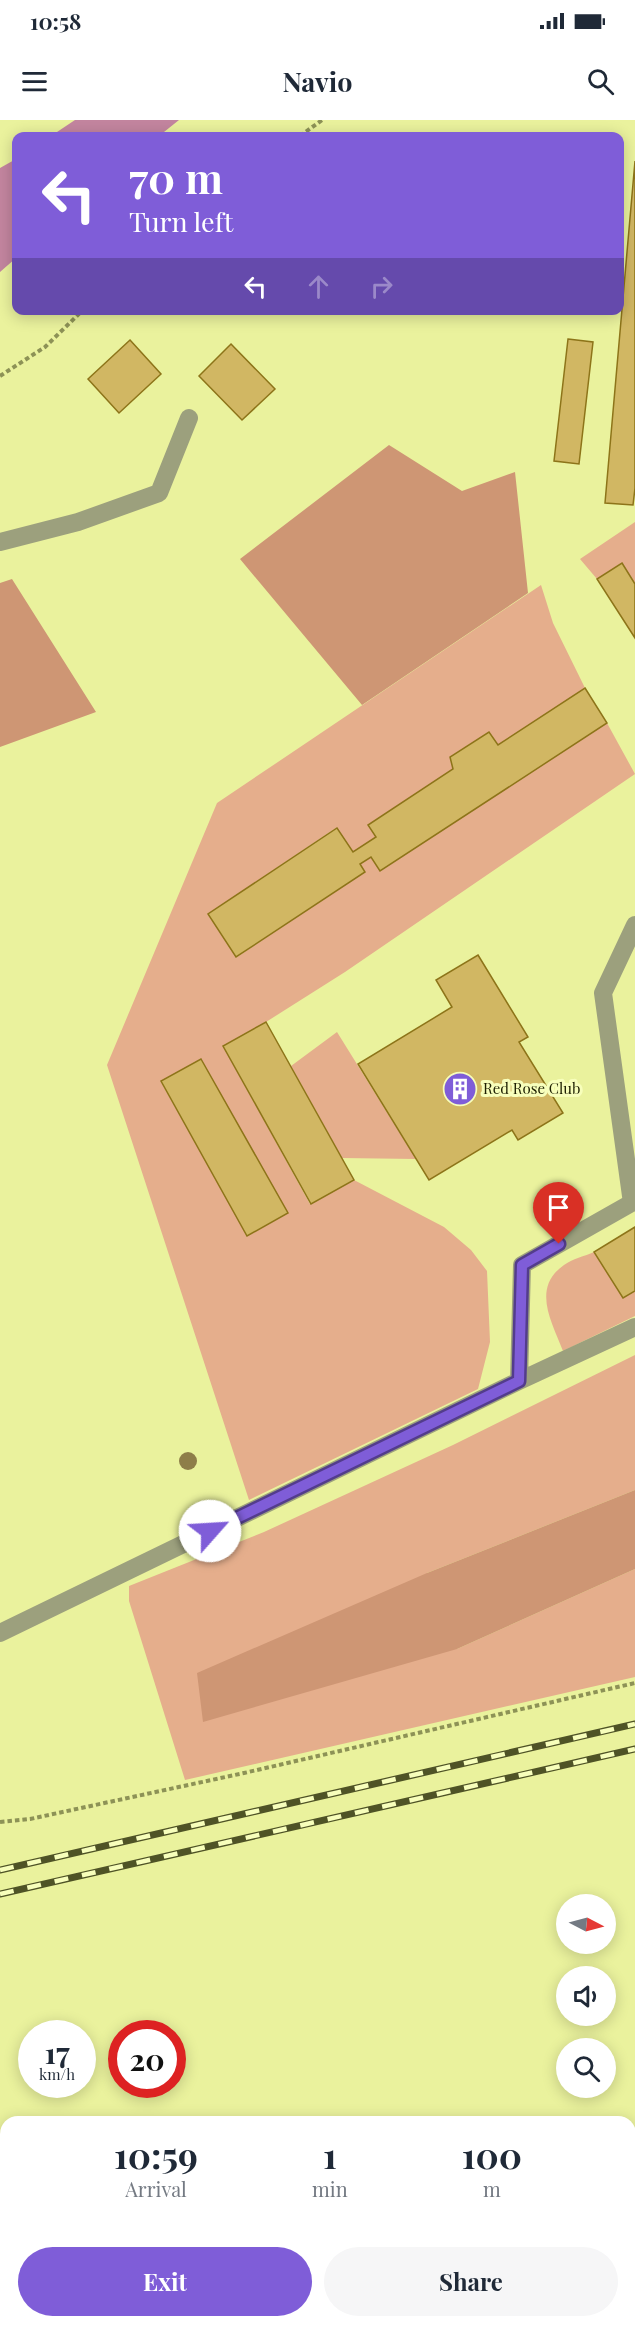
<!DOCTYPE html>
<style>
:root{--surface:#fff;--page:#f6f6f7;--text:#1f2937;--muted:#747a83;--accent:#7f5dd8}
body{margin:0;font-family:"Playfair Display",serif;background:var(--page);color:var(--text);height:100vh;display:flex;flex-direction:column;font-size:22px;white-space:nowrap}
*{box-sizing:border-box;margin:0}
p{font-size:20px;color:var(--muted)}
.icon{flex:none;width:33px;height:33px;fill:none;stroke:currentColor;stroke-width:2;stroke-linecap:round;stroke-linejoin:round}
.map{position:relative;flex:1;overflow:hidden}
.details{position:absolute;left:0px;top:1996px;width:636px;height:212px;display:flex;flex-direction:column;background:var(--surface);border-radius:18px 18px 0 0;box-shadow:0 3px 15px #0003}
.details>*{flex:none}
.top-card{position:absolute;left:12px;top:12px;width:612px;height:183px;border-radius:12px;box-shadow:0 3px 15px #0003;background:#7f5dd8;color:#fff;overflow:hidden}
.needle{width:39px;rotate:96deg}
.tools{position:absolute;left:556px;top:1774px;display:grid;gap:12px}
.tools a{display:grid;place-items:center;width:60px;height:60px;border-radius:50%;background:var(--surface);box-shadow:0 3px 15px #0003;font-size:30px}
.speed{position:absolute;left:18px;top:1900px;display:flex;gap:12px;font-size:30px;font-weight:700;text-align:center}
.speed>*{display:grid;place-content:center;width:78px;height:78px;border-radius:50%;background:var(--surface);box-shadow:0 3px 15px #0003;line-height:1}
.speed small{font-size:15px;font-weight:400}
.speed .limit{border:9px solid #d22;background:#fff;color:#111}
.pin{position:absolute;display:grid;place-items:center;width:51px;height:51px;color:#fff;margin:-62px -26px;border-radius:50% 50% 50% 0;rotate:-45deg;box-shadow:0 0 6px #0007}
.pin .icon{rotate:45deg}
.me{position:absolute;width:66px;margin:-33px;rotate:64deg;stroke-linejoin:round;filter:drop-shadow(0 0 4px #0008)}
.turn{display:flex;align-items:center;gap:21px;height:126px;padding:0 18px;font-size:27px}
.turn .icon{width:78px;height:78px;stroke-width:2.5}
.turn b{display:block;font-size:42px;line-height:51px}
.lanes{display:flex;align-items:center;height:57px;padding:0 18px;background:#0003;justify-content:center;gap:30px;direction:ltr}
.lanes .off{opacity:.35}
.eta{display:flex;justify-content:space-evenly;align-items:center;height:102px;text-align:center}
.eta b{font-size:36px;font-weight:700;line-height:42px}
.button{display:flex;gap:12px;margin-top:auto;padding:12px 18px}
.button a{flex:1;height:69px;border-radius:36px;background:var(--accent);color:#fff;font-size:24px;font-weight:700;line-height:69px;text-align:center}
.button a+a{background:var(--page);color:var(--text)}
.status{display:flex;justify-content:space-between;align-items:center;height:42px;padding:0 30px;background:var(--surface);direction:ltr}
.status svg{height:16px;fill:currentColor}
header{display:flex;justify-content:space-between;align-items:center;height:78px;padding:0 18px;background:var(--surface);font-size:27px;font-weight:700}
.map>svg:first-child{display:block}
.green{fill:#e5ae8c;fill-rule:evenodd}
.forest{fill:#ce9674}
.water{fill:#c3859f}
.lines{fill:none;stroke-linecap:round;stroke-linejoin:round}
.stream{stroke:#c3859f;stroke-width:10}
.building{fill:#d1b763;stroke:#8d7419;stroke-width:1.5}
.path{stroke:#8d9256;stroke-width:4;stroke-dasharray:4.5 3;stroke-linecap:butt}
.minor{stroke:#9ca07d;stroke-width:18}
.rail-casing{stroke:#4f5326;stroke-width:7}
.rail{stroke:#f7febb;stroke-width:4.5;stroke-dasharray:14;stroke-linecap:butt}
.tree{fill:#8e7e49}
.route-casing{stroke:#533c8c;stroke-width:15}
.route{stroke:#7f5dd8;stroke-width:10}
.labels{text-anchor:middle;stroke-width:6;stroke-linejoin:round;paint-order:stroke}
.poi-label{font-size:15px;fill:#1d1f00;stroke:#f7febb;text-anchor:start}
</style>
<div class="status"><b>10:58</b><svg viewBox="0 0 49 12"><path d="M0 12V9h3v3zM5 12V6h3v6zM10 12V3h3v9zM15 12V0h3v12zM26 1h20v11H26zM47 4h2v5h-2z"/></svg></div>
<header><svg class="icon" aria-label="menu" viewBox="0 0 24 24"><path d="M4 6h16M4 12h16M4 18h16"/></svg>Navio<svg class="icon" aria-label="search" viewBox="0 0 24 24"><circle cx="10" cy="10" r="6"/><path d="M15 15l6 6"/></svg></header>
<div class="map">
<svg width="635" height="2207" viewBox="0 0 635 2207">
<rect width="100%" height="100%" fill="#eaf29d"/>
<path class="green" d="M635,402V464L622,443L597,459L580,439Z
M541,465L553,503L585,568L498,625L489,612L450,637L453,649L376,717L353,732L336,708L208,794L237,837L364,752L360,744L371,737L380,751L607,603L635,654L345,852L266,902L223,926L310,1084L354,1060L444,1107L471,1130L487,1151L490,1222L478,1269L249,1380L107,945L217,683ZM201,939L287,1093L247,1115L161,962Z
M337,912L416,1039L342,1038L291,946Z
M594,1132L623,1178L635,1171V1196L563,1231C552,1202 531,1168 564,1145C572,1139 585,1136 594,1132Z
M635,1235V1370L427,1453L457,1529L635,1449V1557L185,1660L129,1481V1466L264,1412L453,1325Z"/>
<path class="forest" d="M389,325L462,371L515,352L528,473L362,585L240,439Z
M12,459L96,592L0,627V463Z
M635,1370V1449L457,1529L203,1602L197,1553L427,1453Z"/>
<path class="water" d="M75,0H179L159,16H51Z
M16,39V138L0,152V48Z"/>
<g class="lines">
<path class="stream" d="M630,2153H635
M329,2207L330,2202"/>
</g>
<path class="building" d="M635,41V368L633,385L605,383Z
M568,219L593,222L579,344L554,341Z
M130,220L161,254L119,293L88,259Z
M231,224L275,269L242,300L199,256Z
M622,443L635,464V518L597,459Z
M585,568L607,603L380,751L371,737L360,744L365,752L236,837L208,794L337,708L353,732L376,717L368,705L453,649L450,637L489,612L498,625Z
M478,835L528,917L519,922L563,993L518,1020L512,1010L429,1060L358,944L452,887L436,860Z
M266,902L354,1060L311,1084L223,926Z
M201,939L288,1093L247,1116L161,961Z
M635,1107V1171L623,1178L594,1132Z"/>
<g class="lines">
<path class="path" d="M300,16L322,0
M0,256L45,227L83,190
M0,1702L30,1699L244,1653L635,1563"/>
<path class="minor" d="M0,422L78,402L159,373L189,298
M632,1083L603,873L635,805
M519,1261L522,1145L635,1081
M0,1513L519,1261L635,1207"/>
<g class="rail-casing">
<path id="rail" d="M0,1750L635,1604
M0,1774L635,1629"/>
</g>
<use href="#rail" class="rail"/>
</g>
<circle class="tree" cx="188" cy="1341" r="9"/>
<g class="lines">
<g class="route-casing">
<path id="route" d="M210,1411L519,1261L522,1145L559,1124"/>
</g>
<use href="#route" class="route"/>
</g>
<defs>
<g id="building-disc" transform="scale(1.725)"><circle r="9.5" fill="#7f5dd8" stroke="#f7febb"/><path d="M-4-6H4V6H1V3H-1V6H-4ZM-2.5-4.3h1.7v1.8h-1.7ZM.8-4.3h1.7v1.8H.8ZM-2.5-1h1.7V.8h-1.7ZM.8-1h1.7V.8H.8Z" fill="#fff"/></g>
</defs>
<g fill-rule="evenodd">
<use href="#building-disc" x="460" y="969"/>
</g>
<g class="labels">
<g class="poi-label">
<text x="483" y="974">Red Rose Club</text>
</g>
</g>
</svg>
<div class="tools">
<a><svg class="needle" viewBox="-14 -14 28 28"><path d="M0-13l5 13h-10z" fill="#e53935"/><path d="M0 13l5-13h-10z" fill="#747a83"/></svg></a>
<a><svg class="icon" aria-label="sound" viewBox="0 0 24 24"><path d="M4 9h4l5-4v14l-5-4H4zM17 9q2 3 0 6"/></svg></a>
<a><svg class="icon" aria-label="search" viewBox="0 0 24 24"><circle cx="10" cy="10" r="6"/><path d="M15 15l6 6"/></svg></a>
</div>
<div class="speed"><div>17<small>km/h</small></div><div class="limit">20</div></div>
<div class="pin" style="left:559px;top:1124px;background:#d93025"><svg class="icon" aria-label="arrive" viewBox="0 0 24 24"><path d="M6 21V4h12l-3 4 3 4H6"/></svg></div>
<svg class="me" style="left:210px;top:1411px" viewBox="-20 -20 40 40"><circle r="19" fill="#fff"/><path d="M0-13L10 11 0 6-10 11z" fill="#7f5dd8"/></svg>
<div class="top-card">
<div class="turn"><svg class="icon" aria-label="left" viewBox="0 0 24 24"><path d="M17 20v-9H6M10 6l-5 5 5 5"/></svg><div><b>70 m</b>Turn left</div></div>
<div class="lanes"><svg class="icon" aria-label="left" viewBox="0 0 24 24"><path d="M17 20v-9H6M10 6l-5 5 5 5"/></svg><svg class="icon off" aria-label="ahead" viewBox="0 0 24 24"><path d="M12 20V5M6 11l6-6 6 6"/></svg><svg class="icon off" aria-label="right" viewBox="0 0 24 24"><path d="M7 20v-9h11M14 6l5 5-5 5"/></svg></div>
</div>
<section class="details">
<div class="eta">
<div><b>10:59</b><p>Arrival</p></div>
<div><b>1</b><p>min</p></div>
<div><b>100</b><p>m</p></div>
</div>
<div class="button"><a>Exit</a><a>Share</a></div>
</section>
</div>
